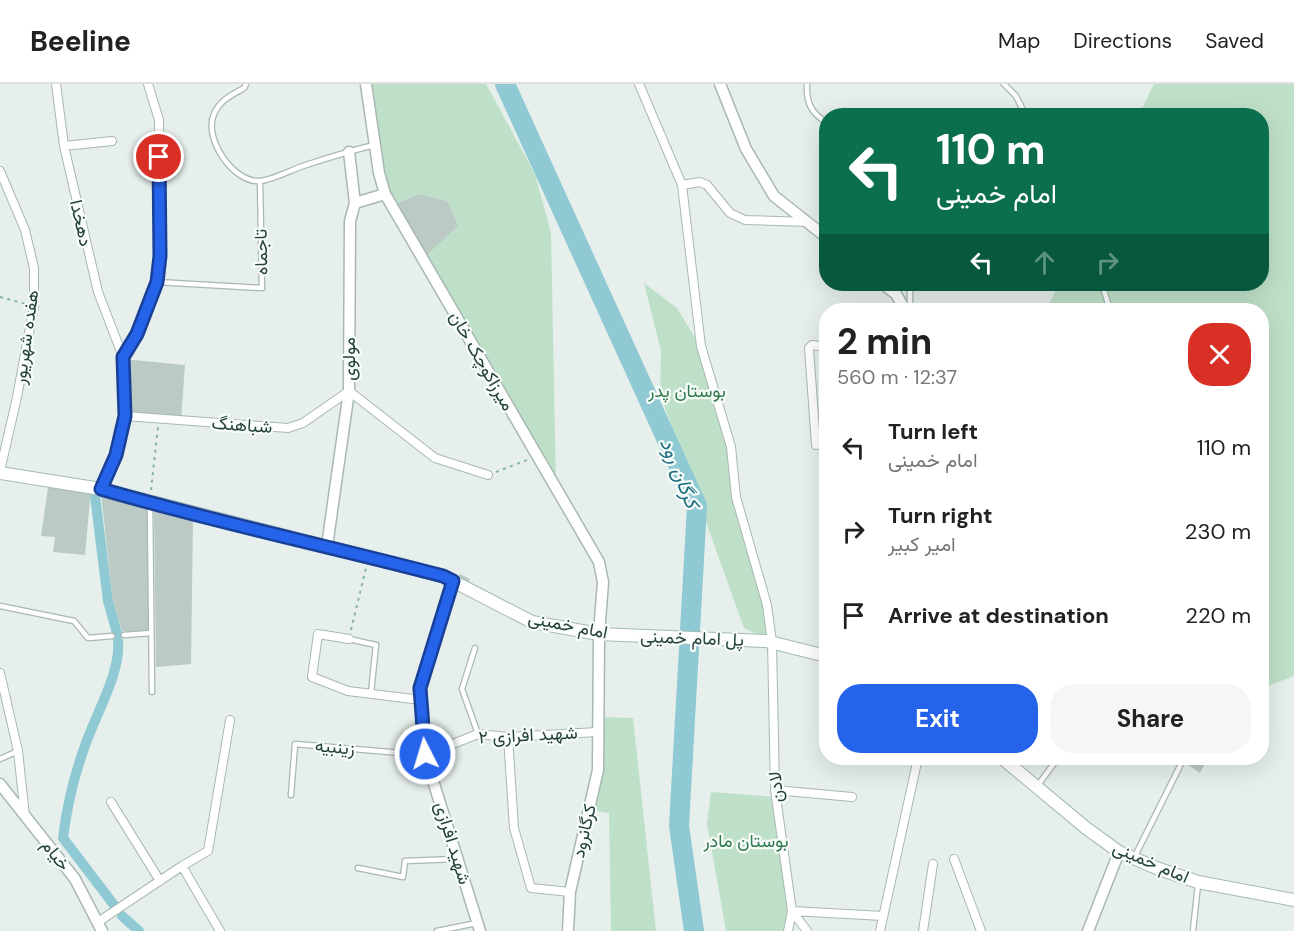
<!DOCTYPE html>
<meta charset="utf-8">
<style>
:root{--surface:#fff;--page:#f6f6f6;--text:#222;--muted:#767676;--line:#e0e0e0;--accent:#2563eb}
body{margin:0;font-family:"DM Sans",Vazirmatn,sans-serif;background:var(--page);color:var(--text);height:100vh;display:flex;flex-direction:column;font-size:22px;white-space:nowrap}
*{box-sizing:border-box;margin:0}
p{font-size:20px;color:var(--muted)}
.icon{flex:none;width:33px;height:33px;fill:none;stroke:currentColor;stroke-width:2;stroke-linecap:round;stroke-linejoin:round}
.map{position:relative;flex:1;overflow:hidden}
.panel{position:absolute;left:819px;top:219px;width:450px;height:462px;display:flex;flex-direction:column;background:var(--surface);border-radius:24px;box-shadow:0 6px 24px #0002}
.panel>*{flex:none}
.guide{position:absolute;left:819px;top:24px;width:450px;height:183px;border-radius:24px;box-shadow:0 6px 24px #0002;background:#0b6e4f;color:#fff;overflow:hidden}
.pin{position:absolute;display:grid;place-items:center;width:51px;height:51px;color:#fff;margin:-26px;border:3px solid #fff;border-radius:50%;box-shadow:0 2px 6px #0007}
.me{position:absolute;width:66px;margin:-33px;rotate:355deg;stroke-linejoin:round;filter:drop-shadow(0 0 4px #0008)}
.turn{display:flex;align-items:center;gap:21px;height:126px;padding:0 18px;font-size:27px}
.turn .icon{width:78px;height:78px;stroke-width:2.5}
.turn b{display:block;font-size:42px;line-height:51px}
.lanes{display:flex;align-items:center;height:57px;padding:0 18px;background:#0003;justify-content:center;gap:30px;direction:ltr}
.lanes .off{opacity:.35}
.round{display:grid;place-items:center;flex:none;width:63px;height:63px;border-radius:24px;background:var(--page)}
.summary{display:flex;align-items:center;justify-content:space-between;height:102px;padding:0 18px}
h1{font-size:36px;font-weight:700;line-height:45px}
.cta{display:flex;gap:12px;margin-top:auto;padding:12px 18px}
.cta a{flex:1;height:69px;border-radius:24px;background:var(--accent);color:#fff;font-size:24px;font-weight:700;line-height:69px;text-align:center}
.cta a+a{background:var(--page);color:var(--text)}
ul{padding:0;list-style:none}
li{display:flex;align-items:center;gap:18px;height:84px;padding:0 18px}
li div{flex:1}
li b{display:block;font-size:22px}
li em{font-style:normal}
header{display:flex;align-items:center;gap:36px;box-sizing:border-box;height:84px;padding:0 30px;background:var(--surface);border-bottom:2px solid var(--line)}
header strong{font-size:28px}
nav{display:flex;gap:33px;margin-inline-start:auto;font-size:21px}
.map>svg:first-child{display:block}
.green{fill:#bfe0c8}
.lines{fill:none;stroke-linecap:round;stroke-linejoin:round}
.canal{stroke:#8ec9d4;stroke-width:10}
.river{stroke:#8ec9d4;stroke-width:20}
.building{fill:#bbcac4}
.service-casing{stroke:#a8b8b2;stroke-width:7}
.minor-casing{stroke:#a8b8b2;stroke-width:10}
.tertiary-casing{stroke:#a8b8b2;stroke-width:13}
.secondary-casing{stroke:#a4bbb3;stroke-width:14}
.path{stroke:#86b3a5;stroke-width:2;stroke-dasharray:3 4.5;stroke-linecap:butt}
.service{stroke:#fff;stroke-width:4.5}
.minor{stroke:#fff;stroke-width:8}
.tertiary{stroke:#fff;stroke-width:10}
.secondary{stroke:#fff;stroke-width:12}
.route-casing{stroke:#184099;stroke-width:15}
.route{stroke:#2563eb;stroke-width:10}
.labels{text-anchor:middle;stroke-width:4.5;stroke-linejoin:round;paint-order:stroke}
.street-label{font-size:18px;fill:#24423a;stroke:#f7fbf9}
.park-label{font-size:18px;fill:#2d7a4b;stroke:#f7fbf9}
.water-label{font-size:20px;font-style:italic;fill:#1c6f80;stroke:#f7fbf9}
</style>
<header>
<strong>Beeline</strong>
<nav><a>Map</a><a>Directions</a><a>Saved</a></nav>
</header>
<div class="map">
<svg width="1294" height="847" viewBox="0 0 1294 847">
<rect width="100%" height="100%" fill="#e6efeb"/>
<path class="green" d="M366,0H486L535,90L551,149L556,402L423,175L458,142L448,117L418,110L392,122L385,110Z
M1154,0H1294V592L1262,604V226H1046L1059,200H1262V32L1139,31Z
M644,199L677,224L700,262L730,363L736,413L767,521L772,558L744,544L660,310L661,267Z
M600,633L633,634L656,847H611L609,729L589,726Z
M711,708L776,713L791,827L787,847H726L707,740Z"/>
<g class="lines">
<path class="canal" d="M95,412L108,517L117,549
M114,821L63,754C67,721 74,691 86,659C96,630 121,588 118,557
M122,832L139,847"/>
<path class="river" d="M505,0L697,422L679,742L694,847"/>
</g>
<path class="building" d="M418,110L448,117L458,142L423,175L392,122Z
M123,275L185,281L181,336L125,332Z
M49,397L91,404L85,471L53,468L55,453L41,452Z
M101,410L147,422L149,547H122L113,517Z
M154,425L193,434L191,580L156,583Z
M460,490L470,495L466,503L456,498Z
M1184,674H1208L1200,689L1182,677Z"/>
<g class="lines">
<g class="service-casing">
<path id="service" d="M246,0L244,4C232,11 220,16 214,30C203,54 233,99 260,97C272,96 291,86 303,82C327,74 350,67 374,61
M807,0C806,18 811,29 826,38
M1004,0L1016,12L1026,32
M157,198L262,204L260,97
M1102,200L1110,226
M910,226V200
M150,419L152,608
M0,522L74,537L88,554L112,552
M124,551L151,549
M349,555L376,561L371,609
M475,564L462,605L478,650
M0,675L18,667
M1038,701L1058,674
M291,711L295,660L425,671
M1134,774L1184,674
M358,784L403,793L405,777L456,775
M437,847L477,839
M1193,847L1198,800"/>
</g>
<g class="minor-casing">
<path id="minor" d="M56,0L64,62L98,208L123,273
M639,0L682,101L701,262L731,363L736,413L767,521L772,558L775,706L792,827L788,847
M64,62L112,57
M0,87L25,146L34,184V222L17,313L0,387
M682,101L700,98L707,101L730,129L745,136L808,138
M125,332L288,344L303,339L349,307L435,374L488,391
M816,361L809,264L812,261L826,263
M101,405L116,371L125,332L123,273L137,250L157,198L160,172L159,36L148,0
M349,555L318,550L312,593L348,607L421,616
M0,589L18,667L25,732
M508,653L514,744L531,804L570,808
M425,671L478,650L508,653L597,648
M775,706L852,713
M111,718L160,797
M954,775L981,847
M182,782L220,847
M792,827L883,832
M792,827L807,847
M98,838L182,782L208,767L230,636
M880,847L918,674
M923,847L933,780"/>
</g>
<g class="tertiary-casing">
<path id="tertiary" d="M366,0L379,89L385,110L599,478L603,498L599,550L598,686L570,808L568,847
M720,0L746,65L774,112L826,153
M349,68L355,119
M883,200L896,210L905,226
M327,462L349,307L350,137L355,119L385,110
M453,497L419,604L425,671L480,847
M0,700L75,795L102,847
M1088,847L1119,768"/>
</g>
<g class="secondary-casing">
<path id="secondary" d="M0,389L101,405L443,492L532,538L599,550L766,557L826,572
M1002,674L1086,744L1119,768L1159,785L1198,798L1294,816"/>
</g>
<path class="path" d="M0,213L26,220
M496,388L527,376
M151,406L158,343
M351,546L366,484"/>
<use href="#service" class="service"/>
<use href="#minor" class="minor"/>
<use href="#tertiary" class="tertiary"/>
<use href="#secondary" class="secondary"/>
</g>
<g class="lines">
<g class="route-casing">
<path id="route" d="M159,73L160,172L157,198L137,250L123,273L125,332L116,371L101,405C214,438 329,462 443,492L453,497L420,604L425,670"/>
</g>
<use href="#route" class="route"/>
</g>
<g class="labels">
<g class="street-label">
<text transform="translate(81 139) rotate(77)" y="6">دهخدا</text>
<text transform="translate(261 168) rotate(-91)" y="6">تاجماه</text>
<text transform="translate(26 253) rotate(-82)" y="6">هفده شهریور</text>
<text transform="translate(349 275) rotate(-90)" y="6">مولوی</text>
<text transform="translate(482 277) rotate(60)" y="6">میرزاکوچک خان</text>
<text transform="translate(242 341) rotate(4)" y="6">شباهنگ</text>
<text transform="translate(568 541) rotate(11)" y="6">امام خمینی</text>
<text transform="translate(692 554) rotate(2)" y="6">پل امام خمینی</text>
<text transform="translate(528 651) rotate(-3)" y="6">شهید افرازی ۲</text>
<text transform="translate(335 663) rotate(5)" y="6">زینبیه</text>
<text transform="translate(776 703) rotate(-94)" y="6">لادن</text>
<text transform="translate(584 747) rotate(-77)" y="6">کرگانرود</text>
<text transform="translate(453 759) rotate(73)" y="6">شهید افرازی</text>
<text transform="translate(56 771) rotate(52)" y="6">خیام</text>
<text transform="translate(1151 778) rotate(23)" y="6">امام خمینی</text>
</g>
<g class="park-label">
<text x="687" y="313">بوستان پدر</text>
<text x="746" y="763">بوستان مادر</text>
</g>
<g class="water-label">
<text transform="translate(680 389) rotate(68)" y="7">کرگان رود</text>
</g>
</g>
</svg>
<div class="pin" style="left:159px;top:73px;background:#d93025"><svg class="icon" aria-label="arrive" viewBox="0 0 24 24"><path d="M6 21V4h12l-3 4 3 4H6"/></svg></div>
<svg class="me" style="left:425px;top:670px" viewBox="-20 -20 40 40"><circle r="17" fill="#2563eb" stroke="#fff" stroke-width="3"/><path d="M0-11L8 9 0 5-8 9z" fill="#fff"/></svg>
<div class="guide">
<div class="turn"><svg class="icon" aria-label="left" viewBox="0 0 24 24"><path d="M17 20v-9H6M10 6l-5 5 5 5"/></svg><div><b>110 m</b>امام خمینی</div></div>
<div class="lanes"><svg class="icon" aria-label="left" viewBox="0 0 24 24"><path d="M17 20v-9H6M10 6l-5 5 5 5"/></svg><svg class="icon off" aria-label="ahead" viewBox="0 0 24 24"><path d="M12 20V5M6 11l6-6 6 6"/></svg><svg class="icon off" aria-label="right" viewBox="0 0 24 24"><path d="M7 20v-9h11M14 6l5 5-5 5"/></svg></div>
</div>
<section class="panel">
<div class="summary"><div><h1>2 min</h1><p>560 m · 12:37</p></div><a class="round" style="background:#d93025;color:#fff"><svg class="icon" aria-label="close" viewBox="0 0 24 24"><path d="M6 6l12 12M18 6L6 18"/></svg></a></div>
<ul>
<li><svg class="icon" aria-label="left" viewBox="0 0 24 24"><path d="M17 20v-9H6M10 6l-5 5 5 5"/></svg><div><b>Turn left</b><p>امام خمینی</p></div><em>110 m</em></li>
<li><svg class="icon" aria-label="right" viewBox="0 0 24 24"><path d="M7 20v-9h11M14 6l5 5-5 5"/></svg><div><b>Turn right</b><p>امیر کبیر</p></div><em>230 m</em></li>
<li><svg class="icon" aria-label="arrive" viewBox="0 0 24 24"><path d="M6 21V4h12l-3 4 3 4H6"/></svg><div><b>Arrive at destination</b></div><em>220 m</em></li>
</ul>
<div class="cta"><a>Exit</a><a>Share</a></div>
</section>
</div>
